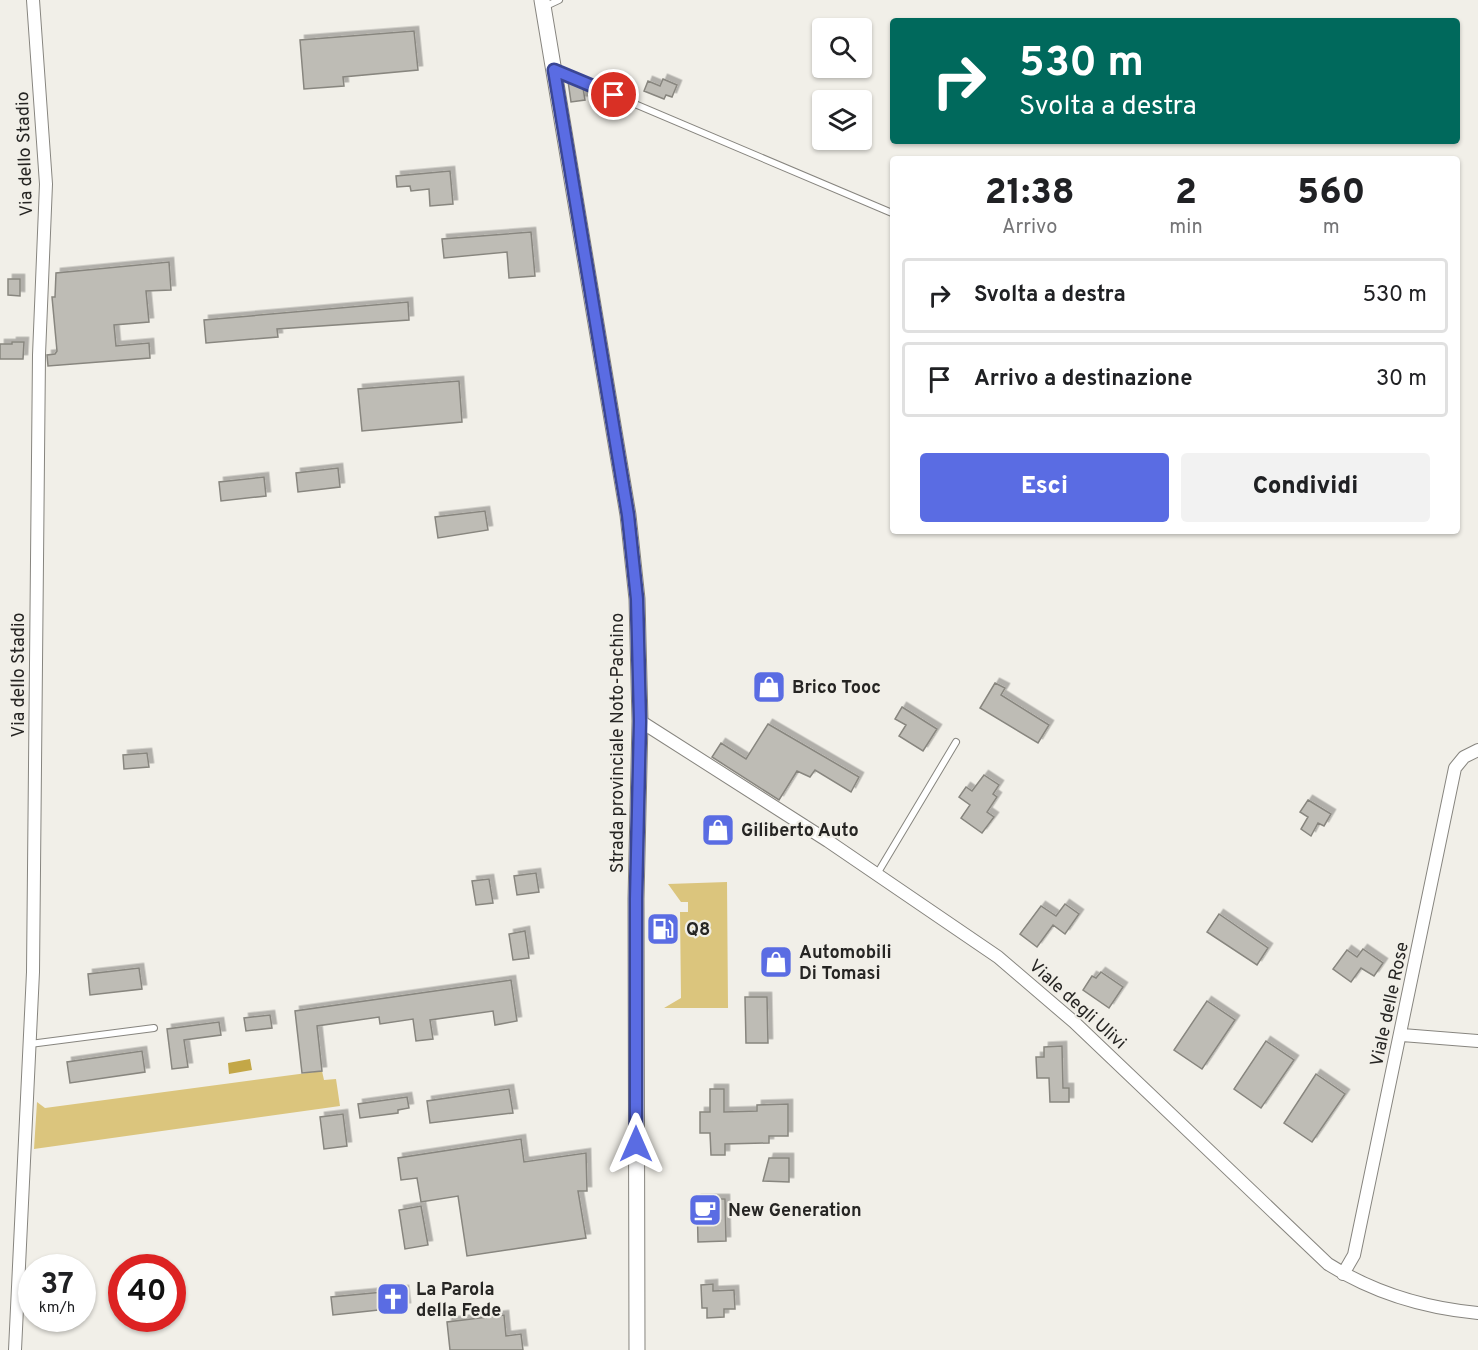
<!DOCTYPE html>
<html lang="it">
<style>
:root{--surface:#fff;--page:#f2f2f2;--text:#202124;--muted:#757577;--line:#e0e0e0;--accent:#5a6ce3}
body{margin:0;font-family:Overpass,sans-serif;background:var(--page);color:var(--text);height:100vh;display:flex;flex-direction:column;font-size:22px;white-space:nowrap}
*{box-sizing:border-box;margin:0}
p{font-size:20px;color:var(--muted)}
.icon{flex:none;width:33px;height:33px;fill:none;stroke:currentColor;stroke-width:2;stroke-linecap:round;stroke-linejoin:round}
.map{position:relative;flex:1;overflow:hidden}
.drawer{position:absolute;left:890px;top:156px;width:570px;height:378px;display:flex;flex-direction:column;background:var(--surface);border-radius:6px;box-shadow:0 2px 4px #0004}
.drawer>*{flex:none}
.banner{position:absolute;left:890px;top:18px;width:570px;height:126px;border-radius:6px;box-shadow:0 2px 4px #0004;background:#00695c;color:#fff;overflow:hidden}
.fabs{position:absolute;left:812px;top:18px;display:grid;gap:12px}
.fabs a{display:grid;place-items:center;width:60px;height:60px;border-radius:6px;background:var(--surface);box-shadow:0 2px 4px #0004;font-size:30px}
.speed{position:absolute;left:18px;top:1254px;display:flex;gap:12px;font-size:30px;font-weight:700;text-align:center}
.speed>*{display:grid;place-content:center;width:78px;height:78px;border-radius:50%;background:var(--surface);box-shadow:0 2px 4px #0004;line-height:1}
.speed small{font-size:15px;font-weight:400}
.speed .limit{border:9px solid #d22;background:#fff;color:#111}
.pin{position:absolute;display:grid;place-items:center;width:51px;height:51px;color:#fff;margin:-26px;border:3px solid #fff;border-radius:50%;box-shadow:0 2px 6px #0007}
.me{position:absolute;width:66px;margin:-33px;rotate:0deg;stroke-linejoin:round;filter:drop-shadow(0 0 4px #0008)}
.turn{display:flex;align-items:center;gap:21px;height:126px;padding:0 30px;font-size:27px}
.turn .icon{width:78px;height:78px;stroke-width:2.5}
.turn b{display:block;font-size:42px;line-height:51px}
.eta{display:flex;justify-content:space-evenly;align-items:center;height:102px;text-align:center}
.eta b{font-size:36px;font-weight:800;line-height:42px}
.primary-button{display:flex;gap:12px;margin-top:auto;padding:12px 30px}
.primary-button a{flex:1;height:69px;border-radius:6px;background:var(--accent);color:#fff;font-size:24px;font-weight:800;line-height:69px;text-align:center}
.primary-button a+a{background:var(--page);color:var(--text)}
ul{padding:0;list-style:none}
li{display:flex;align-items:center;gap:18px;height:75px;margin:0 12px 9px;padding:0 18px;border:3px solid var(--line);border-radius:6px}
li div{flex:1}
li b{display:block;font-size:22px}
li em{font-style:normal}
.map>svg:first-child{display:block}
.green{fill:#dbc57d}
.water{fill:#c3a747}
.building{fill:#bebcb5;stroke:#88867f;stroke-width:1.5;filter:url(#shadow)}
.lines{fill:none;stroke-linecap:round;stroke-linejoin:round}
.service-casing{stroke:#87857f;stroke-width:8}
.minor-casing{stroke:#87857f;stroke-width:14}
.tertiary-casing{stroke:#87857f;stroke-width:17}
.service{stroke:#fff;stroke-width:6}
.minor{stroke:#fff;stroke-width:12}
.tertiary{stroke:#fff;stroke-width:15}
.route-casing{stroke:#3a4694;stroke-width:15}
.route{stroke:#5a6ce3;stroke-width:10}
.labels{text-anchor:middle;stroke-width:4.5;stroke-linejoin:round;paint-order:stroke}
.street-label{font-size:18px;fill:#262523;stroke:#f1efe8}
.poi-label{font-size:18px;font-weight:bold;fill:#262523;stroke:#f1efe8;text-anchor:start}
</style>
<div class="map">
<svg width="1478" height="1350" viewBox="0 0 1478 1350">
<defs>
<filter id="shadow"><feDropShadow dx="4.5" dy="-4.5" stdDeviation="0" flood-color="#0004"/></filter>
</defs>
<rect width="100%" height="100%" fill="#f1efe8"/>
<path class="green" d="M727,882L728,1008H664L681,998L680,912H688V902H681L668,884Z
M322,1071L324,1080L336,1079L340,1106L34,1149L37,1102L45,1108Z"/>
<path class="water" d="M250,1059L252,1070L229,1074L228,1063Z"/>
<path class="building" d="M414,31L418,70L343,77L344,86L304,89L300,40Z
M663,79L677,85L672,97L666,95L664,99L644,91L648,81L660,86Z
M568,81L583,88L585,100L571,102Z
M450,171L453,204L430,206L429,189L411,191L410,186L397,187L396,176Z
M531,232L535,276L509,278L507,252L444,258L442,239Z
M169,262L171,290L146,291L149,322L114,325L116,346L149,343L150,358L48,366L47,355L55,354L57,351L52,297H55L56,273Z
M8,279H20V296L8,295Z
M408,302L409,320L277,329L278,337L206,343L204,320Z
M12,342H24L23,359H0V344H12Z
M459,381L462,422L362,431L358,389Z
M338,468L340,487L298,492L296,473Z
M264,477L266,496L221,501L219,482Z
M485,511L488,530L438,538L435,517Z
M995,683L1005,688L1001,695L1049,725L1038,743L980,708Z
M902,707L937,729L923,751L899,736L906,725L895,719Z
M768,724L859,777L851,792L815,770L810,777L797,771L779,800L712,757L721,743L746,759Z
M147,753L149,767L124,769L123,755Z
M984,775L999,785L993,794L997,797L987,812L994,817L982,833L961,818L970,805L959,797L966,787L972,791Z
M1308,800L1331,814L1324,826L1318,823L1311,836L1301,829L1308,817L1300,812Z
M536,873L539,892L517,895L514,876Z
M489,879L493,903L476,905L472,881Z
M1065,904L1079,914L1065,934L1053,925L1037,947L1020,934L1041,906L1056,916Z
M1219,914L1268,948L1257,965L1207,932Z
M654,920L671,921V937H654Z
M525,931L529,958L513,960L509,934Z
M1363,949L1383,963L1374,976L1361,968L1351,982L1333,969L1347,950L1357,957Z
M139,968L142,989L90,995L88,974Z
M1101,972L1123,987L1109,1008L1083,990L1092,976L1096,978Z
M511,980L517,1021L495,1025L493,1011L430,1020L433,1039L416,1041L413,1019L380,1024L379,1017L317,1026L322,1071L302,1073L295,1011Z
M745,997H767L768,1043H746Z
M1207,1001L1235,1020L1202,1069L1174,1050Z
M270,1015L272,1028L246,1031L244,1018Z
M219,1022L221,1035L184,1040L188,1067L172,1069L167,1029Z
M1266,1041L1294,1060L1261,1108L1234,1089Z
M1062,1046L1063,1088H1069V1102H1050L1049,1078H1037L1036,1057H1044V1047Z
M142,1051L145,1072L70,1083L67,1062Z
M1316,1074L1345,1094L1312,1142L1284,1123Z
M509,1089L513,1113L430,1123L427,1101Z
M710,1089H724V1112L757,1111V1105L788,1104V1136H769V1143L725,1144V1155H711L710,1133H700V1112H710Z
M407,1097L409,1108L398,1110V1113L360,1118L358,1104Z
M343,1114L347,1146L324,1149L320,1117Z
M521,1139L524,1162L586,1153L587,1191H578L586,1238L467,1256L458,1196L421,1202L417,1178L401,1180L398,1158Z
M769,1158H789V1182L763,1181Z
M697,1199H725L726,1241L698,1242Z
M421,1206L428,1245L405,1249L399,1210Z
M713,1284V1291L734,1290L735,1309H724V1317L707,1318V1308H702L701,1285Z
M404,1290L406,1307L333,1315L331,1297Z
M504,1315L506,1336L521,1334L523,1350H450L447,1322Z"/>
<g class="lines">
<g class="service-casing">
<path id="service" d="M544,7L559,0
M557,71L892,213
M877,874L956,742
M30,1044L154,1028"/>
</g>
<g class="minor-casing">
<path id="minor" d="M640,721L828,841L998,957L1074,1022L1328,1264C1374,1293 1424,1308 1478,1313
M1402,1035L1478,1041
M1343,1274L1354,1255L1455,768L1464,757L1478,750
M15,1350L33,972L39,355L46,184L33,0"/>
</g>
<g class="tertiary-casing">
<path id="tertiary" d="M542,0L628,515L637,599L640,721L636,899L637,1350"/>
</g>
<use href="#service" class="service"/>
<use href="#minor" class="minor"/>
<use href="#tertiary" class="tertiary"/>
</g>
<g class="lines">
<g class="route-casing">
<path id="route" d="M614,95L554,70L628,515L637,599L640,721L636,899V1144"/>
</g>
<use href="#route" class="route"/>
</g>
<defs>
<g id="shop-square" transform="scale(1.725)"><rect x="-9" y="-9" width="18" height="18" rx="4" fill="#5a6ce3" stroke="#f1efe8"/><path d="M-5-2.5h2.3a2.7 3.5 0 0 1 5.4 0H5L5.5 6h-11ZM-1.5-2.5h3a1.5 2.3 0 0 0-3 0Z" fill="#fff"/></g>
<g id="fuel-square" transform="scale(1.725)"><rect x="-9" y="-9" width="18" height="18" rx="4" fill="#5a6ce3" stroke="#f1efe8"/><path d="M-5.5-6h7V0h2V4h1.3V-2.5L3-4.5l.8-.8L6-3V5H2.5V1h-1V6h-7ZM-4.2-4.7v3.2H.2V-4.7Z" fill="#fff"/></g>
<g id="cafe-square" transform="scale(1.725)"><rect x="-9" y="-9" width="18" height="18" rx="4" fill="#5a6ce3" stroke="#f1efe8"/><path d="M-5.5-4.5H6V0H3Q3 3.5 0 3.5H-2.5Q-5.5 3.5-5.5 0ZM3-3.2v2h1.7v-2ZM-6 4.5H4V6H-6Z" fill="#fff"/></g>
<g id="church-square" transform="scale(1.725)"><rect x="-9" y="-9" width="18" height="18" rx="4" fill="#5a6ce3" stroke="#f1efe8"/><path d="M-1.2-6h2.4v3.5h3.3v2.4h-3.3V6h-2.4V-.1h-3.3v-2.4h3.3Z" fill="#fff"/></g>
</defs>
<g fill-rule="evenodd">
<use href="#shop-square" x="769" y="687"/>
<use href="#shop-square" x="718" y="830"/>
<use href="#fuel-square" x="663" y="929"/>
<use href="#shop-square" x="776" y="962"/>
<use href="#cafe-square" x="705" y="1210"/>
<use href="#church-square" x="393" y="1299"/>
</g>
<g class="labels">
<g class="street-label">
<text transform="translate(24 154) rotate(-92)" y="6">Via dello Stadio</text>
<text transform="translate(18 675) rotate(-90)" y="6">Via dello Stadio</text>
<text transform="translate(617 743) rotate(-90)" y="6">Strada provinciale Noto-Pachino</text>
<text transform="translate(1078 1004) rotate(42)" y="6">Viale degli Ulivi</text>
<text transform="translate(1389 1004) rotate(-78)" y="6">Viale delle Rose</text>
</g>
<g class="poi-label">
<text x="792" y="693">Brico Tooc</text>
<text x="741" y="836">Giliberto Auto</text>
<text x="686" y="935">Q8</text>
<text x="799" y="958">Automobili<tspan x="799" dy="21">Di Tomasi</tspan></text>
<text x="728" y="1216">New Generation</text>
<text x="416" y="1295">La Parola<tspan x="416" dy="21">della Fede</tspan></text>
</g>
</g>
</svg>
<div class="fabs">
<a><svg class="icon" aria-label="search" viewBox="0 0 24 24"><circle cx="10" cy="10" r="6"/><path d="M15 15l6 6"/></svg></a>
<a><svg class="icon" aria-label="layers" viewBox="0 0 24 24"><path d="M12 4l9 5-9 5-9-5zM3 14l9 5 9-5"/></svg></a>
</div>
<div class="speed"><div>37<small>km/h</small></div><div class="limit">40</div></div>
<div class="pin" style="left:614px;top:95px;background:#d93025"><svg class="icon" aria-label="arrive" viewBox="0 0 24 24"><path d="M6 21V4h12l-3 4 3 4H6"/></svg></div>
<svg class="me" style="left:636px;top:1144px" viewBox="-20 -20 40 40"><path d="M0-17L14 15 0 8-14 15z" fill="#5a6ce3" stroke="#fff" stroke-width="4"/></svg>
<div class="banner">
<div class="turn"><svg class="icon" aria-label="right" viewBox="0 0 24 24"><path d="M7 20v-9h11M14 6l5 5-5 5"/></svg><div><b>530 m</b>Svolta a destra</div></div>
</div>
<section class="drawer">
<div class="eta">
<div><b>21:38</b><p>Arrivo</p></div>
<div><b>2</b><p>min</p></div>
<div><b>560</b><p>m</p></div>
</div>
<ul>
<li><svg class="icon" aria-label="right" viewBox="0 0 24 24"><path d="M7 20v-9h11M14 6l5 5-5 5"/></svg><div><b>Svolta a destra</b></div><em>530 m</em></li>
<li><svg class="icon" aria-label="arrive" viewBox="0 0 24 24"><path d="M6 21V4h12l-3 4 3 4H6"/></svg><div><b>Arrivo a destinazione</b></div><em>30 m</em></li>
</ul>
<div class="primary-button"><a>Esci</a><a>Condividi</a></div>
</section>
</div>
